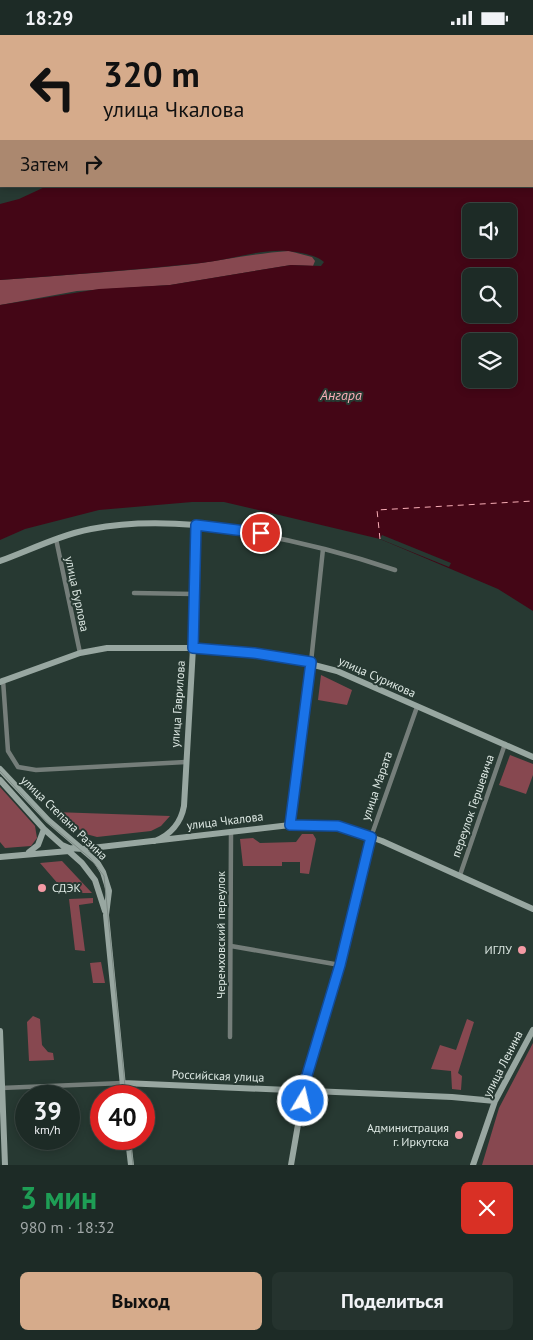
<!DOCTYPE html>
<html lang="ru">
<meta charset="utf-8">
<style>
:root{--surface:#1d2b26;--page:#25332e;--text:#f1f3f6;--muted:#a0a7a7;--line:#3b4743;--accent:#d6ab8b}
body{margin:0;font-family:"PT Sans",sans-serif;background:var(--page);color:var(--text);height:100vh;display:flex;flex-direction:column;font-size:19px;white-space:nowrap}
*{box-sizing:border-box;margin:0}
p{font-size:16px;color:var(--muted)}
.icon{flex:none;width:28px;height:28px;fill:none;stroke:currentColor;stroke-width:2;stroke-linecap:round;stroke-linejoin:round}
.map{position:relative;height:1130px;overflow:hidden}
.panel{display:flex;flex-direction:column;background:var(--surface);flex:1}
.panel>*{flex:none}
.guide{position:absolute;left:0px;top:0px;width:534px;height:152px;box-shadow:0 2px 8px #0003,0 0 0 1px var(--line);background:#d6ab8b;color:#111;overflow:hidden}
.tools{position:absolute;left:462px;top:168px;display:grid;gap:10px}
.tools a{display:grid;place-items:center;width:55px;height:55px;border-radius:8px;background:var(--surface);box-shadow:0 2px 8px #0003,0 0 0 1px var(--line);font-size:25px}
.speed{position:absolute;left:15px;top:1050px;display:flex;gap:10px;font-size:25px;font-weight:700;text-align:center}
.speed>*{display:grid;place-content:center;width:65px;height:65px;border-radius:50%;background:var(--surface);box-shadow:0 2px 8px #0003,0 0 0 1px var(--line);line-height:1}
.speed small{font-size:12px;font-weight:400}
.speed .limit{border:8px solid #d22;background:#fff;color:#111}
.pin{position:absolute;display:grid;place-items:center;width:42px;height:42px;color:#fff;margin:-21px;border:2px solid #fff;border-radius:50%;box-shadow:0 1px 5px #0007}
.me{position:absolute;width:55px;margin:-28px;rotate:9deg;stroke-linejoin:round;filter:drop-shadow(0 0 4px #0008)}
.turn{display:flex;align-items:center;gap:18px;height:105px;padding:0 20px;font-size:22px}
.turn .icon{width:65px;height:65px;stroke-width:2.5}
.turn b{display:block;font-size:35px;line-height:42px}
.then{display:flex;align-items:center;height:48px;padding:0 20px;background:#0003;gap:10px;font-size:19px}
.round{display:grid;place-items:center;flex:none;width:52px;height:52px;border-radius:8px;background:var(--page)}
.head{display:flex;align-items:center;justify-content:space-between;height:85px;padding:0 20px}
h1{font-size:30px;font-weight:700;line-height:38px;color:#1e9e55}
.button{display:flex;gap:10px;margin-top:auto;padding:10px 20px}
.button a{flex:1;height:58px;border-radius:8px;background:var(--accent);color:#111;font-size:20px;font-weight:700;line-height:58px;text-align:center}
.button a+a{background:var(--page);color:var(--text)}
.status{display:flex;justify-content:space-between;align-items:center;height:35px;padding:0 25px;background:var(--surface);direction:ltr}
.status svg{height:14px;fill:currentColor}
.map>svg:first-child{display:block}
.green{fill:#874850}
.water{fill:#440616;fill-rule:evenodd}
.pier{fill:#273932}
.lines{fill:none;stroke-linecap:round;stroke-linejoin:round}
.ferry{stroke:#f8aeb6;stroke-width:1;stroke-dasharray:6 5;stroke-linecap:butt}
.street{stroke:#757e7a;stroke-width:4.5}
.secondary{stroke:#98a7a1;stroke-width:6}
.tram{stroke:#7d8b85;stroke-width:1}
.rail-casing{stroke:#7d8b85;stroke-width:4}
.rail{stroke:#273932;stroke-width:2;stroke-dasharray:5.5;stroke-linecap:butt}
.route-casing{stroke:#114b97;stroke-width:12}
.route{stroke:#1a73e8;stroke-width:9}
.poi-dot{fill:#f49aa4;stroke:#273932;stroke-width:2}
.labels{text-anchor:middle;stroke-width:4;stroke-linejoin:round;paint-order:stroke}
.street-label{font-size:12px;fill:#dde8e3;stroke:#273932}
.poi-label{font-size:12px;fill:#dde8e3;stroke:#273932;text-anchor:end}
.water-label{font-size:14px;font-style:italic;fill:#f8aeb6;stroke:#273932}
</style>
<div class="status"><b>18:29</b><svg viewBox="0 0 49 12"><path d="M0 12V9h3v3zM5 12V6h3v6zM10 12V3h3v9zM15 12V0h3v12zM26 1h20v11H26zM47 4h2v5h-2z"/></svg></div>
<div class="map">
<svg width="533" height="1130" viewBox="0 0 533 1130">
<rect width="100%" height="100%" fill="#273932"/>
<path class="green" d="M289,216L312,222L315,226L313,231L291,230L170,250L77,256L0,270V245C65,240 130,236 194,229C226,225 257,218 289,216Z
M321,640L352,655L347,670L318,665Z
M510,720L533,729V740L526,759L499,750Z
M0,752L35,791L37,803L31,811L5,813L0,807Z
M54,777L170,781L161,791L151,796L97,802L86,799Z
M302,799H313L316,804L309,839L300,838V827H282V831H243L240,804L253,803L260,808L296,807Z
M62,826L92,858H66L40,828Z
M93,863V868L79,870L85,916L75,915L69,864Z
M101,927L105,948H93L90,928Z
M33,981L40,984L42,1010L48,1017L53,1018L54,1025L29,1026L27,987Z
M467,984L474,987L458,1038L462,1041L461,1055L452,1054L451,1036L431,1034L440,1010L456,1015Z
M533,1008V1130H482L499,1073Z"/>
<path class="water" d="M533,86V576L498,554L380,504L224,467H192L99,475L25,494L0,505V270L99,254L170,250L291,230L321,231L324,227C317,220 297,217 288,216C259,214 230,225 201,228C134,235 67,240 0,245V169L19,164L47,151H532ZM471,176H509V214H471ZM471,241H509V279H471ZM471,306H509V344H471Z"/>
<path class="pier" d="M382,500L451,528L449,532L380,504Z"/>
<g class="lines">
<path class="ferry" d="M380,504L377,475L533,466"/>
<path class="street" d="M285,1L288,0
M357,1L359,0
M0,33H1
M196,490C264,498 330,513 395,535
M56,504L80,618
M134,558L194,559
M3,645L8,716L18,732L36,735L186,727
M290,790L311,627L323,514
M460,840L505,709
M231,911L340,930
M230,1002L231,797
M1,1053L123,1048
M304,1055L340,930L371,802L417,672"/>
<path class="secondary" d="M0,526C30,515 60,500 91,494C126,487 161,487 196,490L193,613L184,771C181,788 170,800 155,806
M0,647L80,618L107,613H193L287,623L337,636L533,722
M0,734L48,785L97,827L103,837L109,856L106,880L124,1061
M0,745L44,794L82,828L95,845L105,876
M62,810L69,813L83,814L290,790H328L348,794L382,806L533,874
M29,817L38,810L44,794
M0,822L69,816
M0,996L5,1130
M123,1048L452,1062L495,1066
M128,1104L131,1130
M291,1130L304,1055
M473,1130L495,1066L533,995"/>
<path class="tram" d="M0,736L46,786L90,823L104,841L126,1061
M130,1104L133,1130"/>
<g class="rail-casing">
<path id="rail" d="M25,0L32,1
M167,1L172,0
M502,1L506,0
M532,25L533,27
M532,49L533,50
M532,60L533,61
M532,84L533,86
M0,141H1"/>
</g>
<use href="#rail" class="rail"/>
</g>
<g class="lines">
<g class="route-casing">
<path id="route" d="M261,498L196,490L193,613L254,618L311,627L290,790L338,791L371,802L340,930L305,1047L303,1066"/>
</g>
<use href="#route" class="route"/>
</g>
<g class="poi-dot">
<circle cx="42" cy="853" r="5"/>
<circle cx="522" cy="915" r="5"/>
<circle cx="459" cy="1100" r="5"/>
</g>
<g class="labels">
<g class="street-label">
<text transform="translate(77 559) rotate(78)" y="4">улица Бурлова</text>
<text transform="translate(377 642) rotate(24)" y="4">улица Сурикова</text>
<text transform="translate(178 669) rotate(-86)" y="4">улица Гаврилова</text>
<text transform="translate(377 751) rotate(-71)" y="4">улица Марата</text>
<text transform="translate(473 771) rotate(-71)" y="4">переулок Гершевича</text>
<text transform="translate(64 783) rotate(44)" y="4">улица Степана Разина</text>
<text transform="translate(225 786) rotate(-7)" y="4">улица Чкалова</text>
<text transform="translate(221 900) rotate(-90)" y="4">Черемховский переулок</text>
<text transform="translate(503 1029) rotate(-63)" y="4">улица Ленина</text>
<text transform="translate(218 1041) rotate(2)" y="4">Российская улица</text>
</g>
<g class="poi-label">
<text x="52" y="857" text-anchor="start">СДЭК</text>
<text x="512" y="919">ИГЛУ</text>
<text x="449" y="1097">Администрация<tspan x="449" dy="14">г. Иркутска</tspan></text>
</g>
<g class="water-label">
<text x="341" y="365">Ангара</text>
</g>
</g>
</svg>
<div class="tools">
<a><svg class="icon" aria-label="sound" viewBox="0 0 24 24"><path d="M4 9h4l5-4v14l-5-4H4zM17 9q2 3 0 6"/></svg></a>
<a><svg class="icon" aria-label="search" viewBox="0 0 24 24"><circle cx="10" cy="10" r="6"/><path d="M15 15l6 6"/></svg></a>
<a><svg class="icon" aria-label="layers" viewBox="0 0 24 24"><path d="M12 4l9 5-9 5-9-5zM3 14l9 5 9-5"/></svg></a>
</div>
<div class="speed"><div>39<small>km/h</small></div><div class="limit">40</div></div>
<div class="pin" style="left:261px;top:498px;background:#d93025"><svg class="icon" aria-label="arrive" viewBox="0 0 24 24"><path d="M6 21V4h12l-3 4 3 4H6"/></svg></div>
<svg class="me" style="left:303px;top:1066px" viewBox="-20 -20 40 40"><circle r="17" fill="#1a73e8" stroke="#fff" stroke-width="3"/><path d="M0-11L8 9 0 5-8 9z" fill="#fff"/></svg>
<div class="guide">
<div class="turn"><svg class="icon" aria-label="left" viewBox="0 0 24 24"><path d="M17 20v-9H6M10 6l-5 5 5 5"/></svg><div><b>320 m</b>улица Чкалова</div></div>
<div class="then">Затем<svg class="icon" aria-label="right" viewBox="0 0 24 24"><path d="M7 20v-9h11M14 6l5 5-5 5"/></svg></div>
</div>
</div>
<section class="panel">
<div class="head"><div><h1>3 мин</h1><p>980 m · 18:32</p></div><a class="round" style="background:#d93025;color:#fff"><svg class="icon" aria-label="close" viewBox="0 0 24 24"><path d="M6 6l12 12M18 6L6 18"/></svg></a></div>
<div class="button"><a>Выход</a><a>Поделиться</a></div>
</section>
